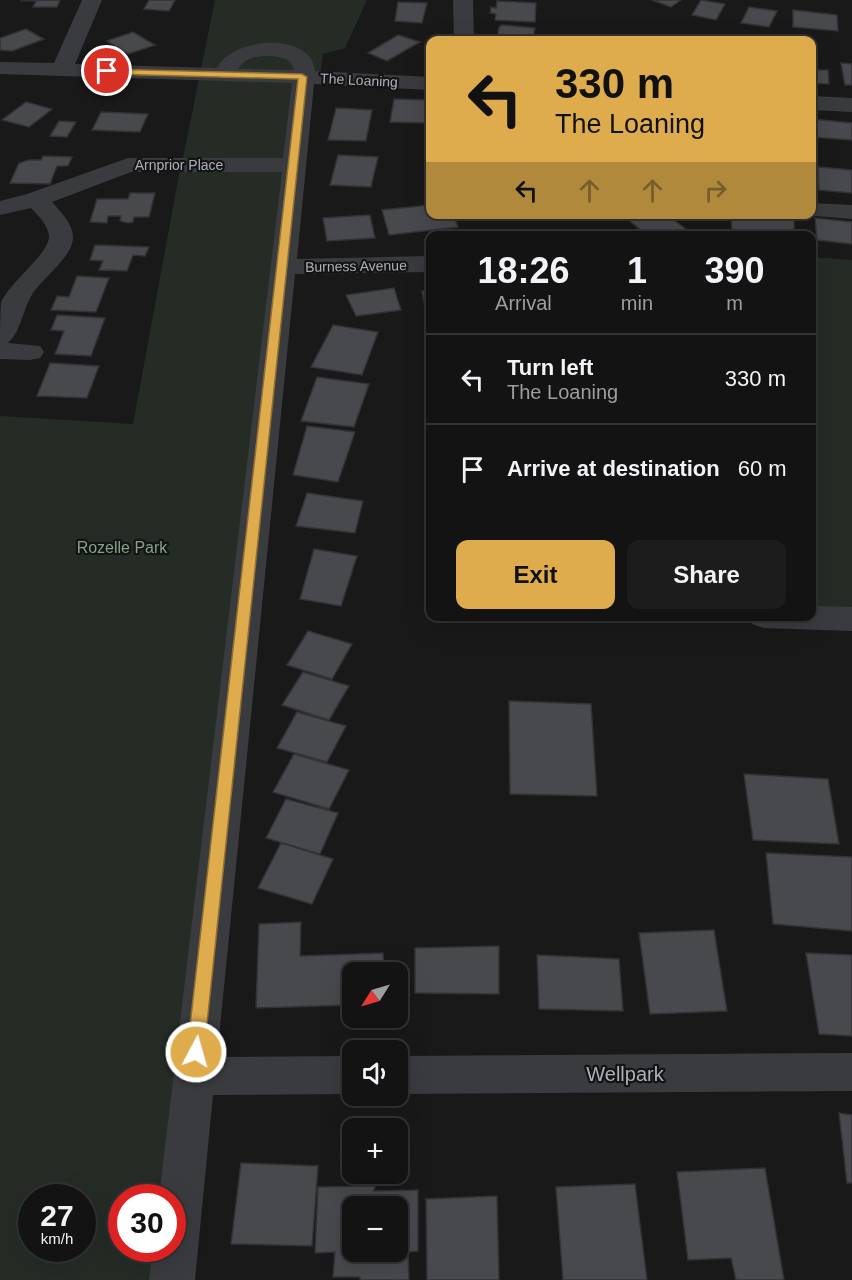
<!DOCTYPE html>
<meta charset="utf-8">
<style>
:root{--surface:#131314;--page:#1c1c1d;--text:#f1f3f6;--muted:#9d9ea0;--line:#323234;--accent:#deac4d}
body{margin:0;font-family:Helvetica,sans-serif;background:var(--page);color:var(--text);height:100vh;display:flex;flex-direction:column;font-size:22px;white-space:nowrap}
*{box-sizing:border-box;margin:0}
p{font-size:20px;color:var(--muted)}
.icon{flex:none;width:33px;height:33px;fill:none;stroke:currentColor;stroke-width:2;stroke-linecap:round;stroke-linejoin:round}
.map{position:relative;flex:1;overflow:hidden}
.side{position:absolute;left:426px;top:231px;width:390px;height:390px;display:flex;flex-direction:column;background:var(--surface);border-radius:12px;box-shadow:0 6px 24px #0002,0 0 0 2px var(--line)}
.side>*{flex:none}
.hud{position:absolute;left:426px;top:36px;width:390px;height:183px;border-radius:12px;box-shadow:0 6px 24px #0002,0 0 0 2px var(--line);background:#deac4d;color:#111;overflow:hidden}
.needle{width:39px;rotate:233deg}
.tools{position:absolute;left:342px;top:962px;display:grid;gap:12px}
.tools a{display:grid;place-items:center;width:66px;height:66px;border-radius:12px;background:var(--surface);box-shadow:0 6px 24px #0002,0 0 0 2px var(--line);font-size:30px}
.speed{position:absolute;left:18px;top:1184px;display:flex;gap:12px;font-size:30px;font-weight:700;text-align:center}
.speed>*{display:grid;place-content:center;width:78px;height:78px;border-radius:50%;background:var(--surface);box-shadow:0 6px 24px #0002,0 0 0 2px var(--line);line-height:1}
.speed small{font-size:15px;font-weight:400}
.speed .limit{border:9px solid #d22;background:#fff;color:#111}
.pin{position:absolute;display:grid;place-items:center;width:51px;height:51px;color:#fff;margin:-26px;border:3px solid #fff;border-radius:50%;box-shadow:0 2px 6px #0007}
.me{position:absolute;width:66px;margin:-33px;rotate:6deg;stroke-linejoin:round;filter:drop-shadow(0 0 4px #0008)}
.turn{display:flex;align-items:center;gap:21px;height:126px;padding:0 30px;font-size:27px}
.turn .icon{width:78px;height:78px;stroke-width:2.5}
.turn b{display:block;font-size:42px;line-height:51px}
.lanes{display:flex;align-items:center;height:57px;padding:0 30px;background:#0003;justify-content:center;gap:30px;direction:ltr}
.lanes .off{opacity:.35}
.eta{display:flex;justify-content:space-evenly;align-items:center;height:102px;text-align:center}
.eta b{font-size:36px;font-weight:800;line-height:42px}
.primary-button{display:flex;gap:12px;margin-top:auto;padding:12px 30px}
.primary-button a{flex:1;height:69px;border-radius:12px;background:var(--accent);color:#111;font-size:24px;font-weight:800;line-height:69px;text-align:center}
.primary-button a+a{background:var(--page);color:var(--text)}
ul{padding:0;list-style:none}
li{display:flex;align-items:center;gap:18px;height:90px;padding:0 30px;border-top:2px solid var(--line)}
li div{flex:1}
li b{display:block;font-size:22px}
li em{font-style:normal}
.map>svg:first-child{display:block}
.green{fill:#252c26;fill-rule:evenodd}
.building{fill:#48494d;stroke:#333336;stroke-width:1.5;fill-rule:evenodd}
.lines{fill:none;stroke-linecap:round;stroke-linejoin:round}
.minor{fill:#3a3b3f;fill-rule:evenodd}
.route{fill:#deac4d;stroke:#907032;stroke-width:1.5}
.labels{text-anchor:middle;stroke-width:4.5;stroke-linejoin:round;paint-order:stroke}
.far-street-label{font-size:14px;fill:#adb0b9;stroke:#141415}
.park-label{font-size:16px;fill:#86a187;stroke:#141415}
.near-street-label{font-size:20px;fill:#adb0b9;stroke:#141415}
</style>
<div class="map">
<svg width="852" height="1280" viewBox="0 0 852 1280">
<rect width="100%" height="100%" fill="#19191a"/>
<path class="green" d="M215,0H367L345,48L323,54L320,78L302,77L291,165L182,163Z
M181,164L290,166L168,1197H122V1248H162L158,1280H0V416L133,424ZM32,1197H82V1248H32Z
M812,257L852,260V619L812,616Z"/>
<path class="building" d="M60,0L57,7H33L36,1H20Z
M149,0H175L169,11L144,9Z
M652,0H681L671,7Z
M701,0L725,4L716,20L692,15Z
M497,1L536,3L535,22L495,20L496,14L490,13L491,7L496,8Z
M398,2L427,3L422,23L395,21Z
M749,7L777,11L769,27L741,23Z
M793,10L837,15L838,31L793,27Z
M502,25L535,28L533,38H527L526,40H497L499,27Z
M26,29L44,39L12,51L0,50V38Z
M133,32L155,45L128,54L107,41Z
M398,35L420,42L387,61L368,53Z
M841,63L852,64V85H845Z
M812,70H828L829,84L812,83Z
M394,99L430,100V123L390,122Z
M26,102L52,109L29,127L2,120Z
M336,108L372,110L366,141L328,140Z
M101,112L148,114L140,132L92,130Z
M812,119L852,123V140L812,137Z
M59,121L76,122L67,137L50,136Z
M338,155L378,157L371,187L330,185Z
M43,156L72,157L68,166H57L50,184L10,183L19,163L29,160H41Z
M818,167L852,170V193L819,190Z
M130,193H155L149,217H134L133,222L128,223L120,221L121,216H108L107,223L90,222L97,199H128Z
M430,205V214H453L458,227L389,235L382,210Z
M641,214H666L691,233L685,236H649L628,220Z
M731,214L794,219V236L732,235Z
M370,215L375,238L327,241L323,218Z
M815,218L852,222V244L817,240Z
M95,245L149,247L145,256L133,255L127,271L99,270L103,261L90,260Z
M77,276L109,278L96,312L51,310L57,296L69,297Z
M394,288L401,310L356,316L346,295Z
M422,291H430V311H426Z
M57,315L105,318L91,356L55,354L64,331L51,330Z
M333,325L378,332L362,375L311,367Z
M50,363L99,366L87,398L37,396Z
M317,377L369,384L354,427L301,421Z
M307,426L355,432L338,482L293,475Z
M307,493L363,501L355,533L296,526Z
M314,549L357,556L341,606L300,599Z
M308,631L352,644L332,679L287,665Z
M303,672L349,686L329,720L282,705Z
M509,701L591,704L597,796L510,794Z
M297,712L346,726L327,762L277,748Z
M294,754L349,770L329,809L273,792Z
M744,774L828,779L839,844L753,840Z
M286,799L338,813L320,854L266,838Z
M281,843L333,859L312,904L258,888Z
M766,853L852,857V931L773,924Z
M301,922L300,956L383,953L384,972H352V1005L256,1008L259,924Z
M714,930L727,1011L650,1014L639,933Z
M499,946V994L415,993V948Z
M806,953L852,955V1036L819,1034Z
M537,955L619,959L623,1011L539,1009Z
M839,1113L852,1115V1183H847Z
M241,1163L318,1166L312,1246L231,1244Z
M765,1168L784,1280H736L731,1258L688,1260L677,1172Z
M635,1184L647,1280H563L556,1187Z
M375,1186L374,1191L418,1190V1251L408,1252L409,1280H360V1277H333L335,1252L315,1253L318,1187ZM352,1206H398V1251H352Z
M497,1196L499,1280H427L426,1199Z"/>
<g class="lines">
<path class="minor" d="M82,0H102L75,64L217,68C232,37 311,31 315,71L430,77V90L314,84L297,259L430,256V272L295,274L217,1057L352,1056V1094L213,1095L195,1280H149L153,1248H172V1197H159L282,172H131L52,202C60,211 73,224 73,237C74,255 43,278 33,293C23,308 21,332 8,343L40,346L44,352L40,358L30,360L0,359C0,345 0,316 1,303C8,283 51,253 49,235C47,224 38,215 31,208L0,215V201L27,194L128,158H283L292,83L0,74V62L54,63ZM271,56C281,57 292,59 294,70L238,69C246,57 257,56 271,56Z
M453,0H473L474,40H454Z
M812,96L852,98V112L812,110Z
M812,203L852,205V219L803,215L812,214Z
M812,606L852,607V631L763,628L752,624L747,616H812Z
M852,1053V1091L398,1094V1056Z"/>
</g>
<path class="route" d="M104,69L302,74L307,77L204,1052L202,1058L196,1060L190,1058L187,1052L298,79L107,74L103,71Z"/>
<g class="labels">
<g class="far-street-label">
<text transform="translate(359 80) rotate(3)" y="5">The Loaning</text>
<text x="179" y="170">Arnprior Place</text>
<text transform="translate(356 266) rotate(-1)" y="5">Burness Avenue</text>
</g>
<g class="park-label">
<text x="122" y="553">Rozelle Park</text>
</g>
<g class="near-street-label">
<text x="625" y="1081">Wellpark</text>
</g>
</g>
</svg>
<div class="tools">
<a><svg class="needle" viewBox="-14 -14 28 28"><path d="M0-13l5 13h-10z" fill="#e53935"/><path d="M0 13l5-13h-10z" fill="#9d9ea0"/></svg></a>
<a><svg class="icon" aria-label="sound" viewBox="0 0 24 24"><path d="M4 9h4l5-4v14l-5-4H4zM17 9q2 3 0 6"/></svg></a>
<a>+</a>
<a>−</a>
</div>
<div class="speed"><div>27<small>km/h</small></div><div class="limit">30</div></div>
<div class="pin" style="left:107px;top:71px;background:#d93025"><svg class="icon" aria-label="arrive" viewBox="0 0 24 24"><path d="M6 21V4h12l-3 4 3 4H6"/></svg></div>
<svg class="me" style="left:196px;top:1052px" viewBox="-20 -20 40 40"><circle r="17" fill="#deac4d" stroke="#fff" stroke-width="3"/><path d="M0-11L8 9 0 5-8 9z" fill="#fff"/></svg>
<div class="hud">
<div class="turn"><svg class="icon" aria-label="left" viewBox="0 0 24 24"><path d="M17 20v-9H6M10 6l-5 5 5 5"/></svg><div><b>330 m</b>The Loaning</div></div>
<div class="lanes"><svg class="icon" aria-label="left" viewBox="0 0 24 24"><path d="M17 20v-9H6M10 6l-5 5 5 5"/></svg><svg class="icon off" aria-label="ahead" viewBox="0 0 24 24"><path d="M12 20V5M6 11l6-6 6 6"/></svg><svg class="icon off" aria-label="ahead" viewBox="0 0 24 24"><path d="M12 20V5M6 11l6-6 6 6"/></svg><svg class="icon off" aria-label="right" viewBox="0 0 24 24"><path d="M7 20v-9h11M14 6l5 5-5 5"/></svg></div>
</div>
<section class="side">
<div class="eta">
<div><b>18:26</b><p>Arrival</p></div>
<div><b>1</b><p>min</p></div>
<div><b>390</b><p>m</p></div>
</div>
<ul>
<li><svg class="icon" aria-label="left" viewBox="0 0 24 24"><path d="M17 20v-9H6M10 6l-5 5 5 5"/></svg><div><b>Turn left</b><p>The Loaning</p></div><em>330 m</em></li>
<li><svg class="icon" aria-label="arrive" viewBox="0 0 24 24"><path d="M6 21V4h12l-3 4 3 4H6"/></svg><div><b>Arrive at destination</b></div><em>60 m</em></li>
</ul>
<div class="primary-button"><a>Exit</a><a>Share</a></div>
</section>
</div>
